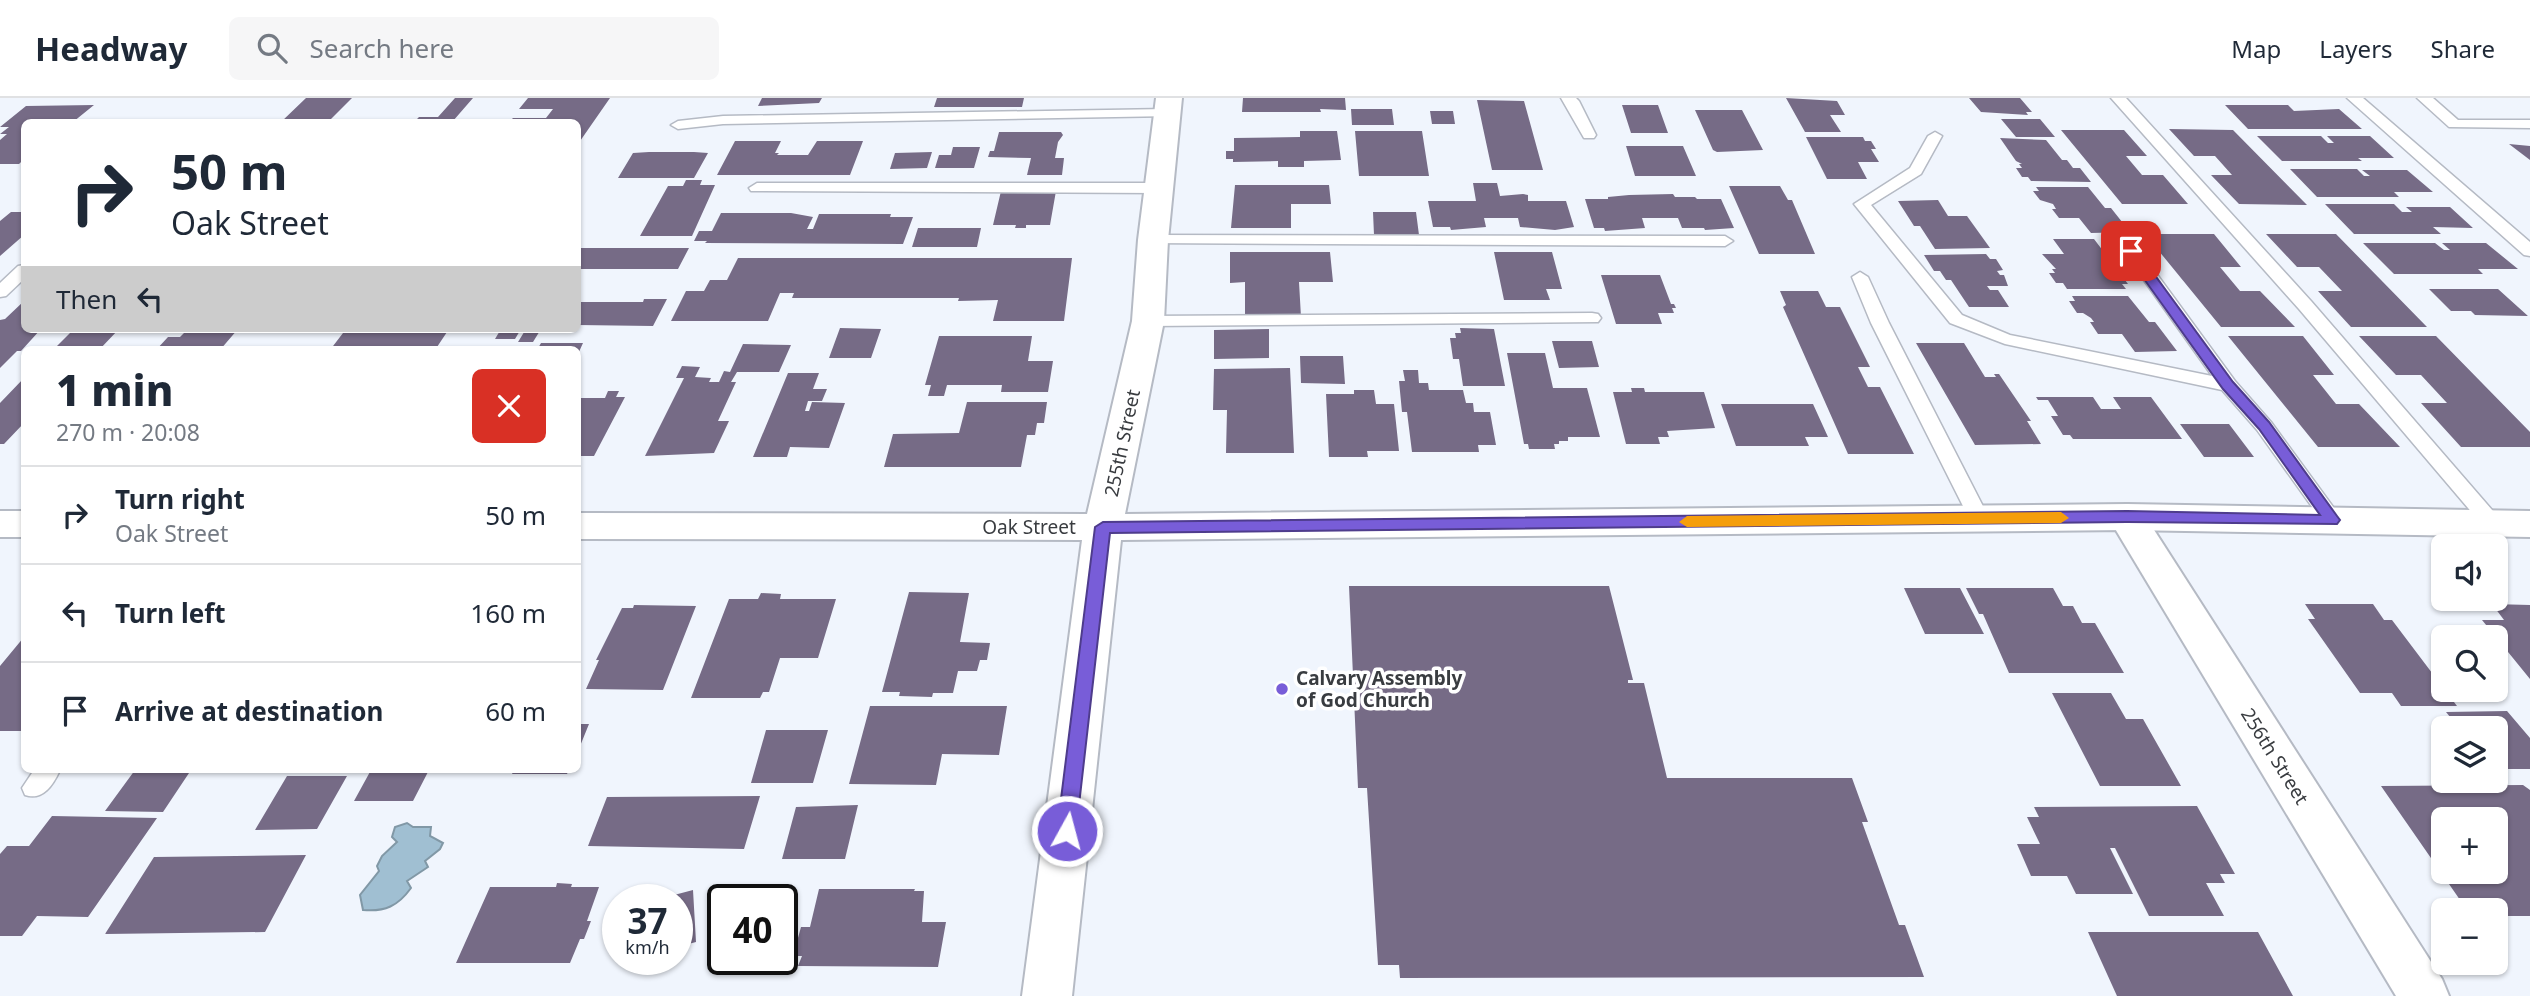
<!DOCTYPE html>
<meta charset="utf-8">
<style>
:root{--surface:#fff;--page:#f6f6f7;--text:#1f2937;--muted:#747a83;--line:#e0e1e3}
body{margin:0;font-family:"Noto Sans",sans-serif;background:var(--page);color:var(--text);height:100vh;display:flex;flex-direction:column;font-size:26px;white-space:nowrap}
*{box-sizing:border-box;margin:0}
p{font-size:23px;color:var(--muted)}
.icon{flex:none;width:38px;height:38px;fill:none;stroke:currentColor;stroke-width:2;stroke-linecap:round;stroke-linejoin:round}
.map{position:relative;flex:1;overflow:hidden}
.sheet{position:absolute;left:21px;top:248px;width:560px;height:427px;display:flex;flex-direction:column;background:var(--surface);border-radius:10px;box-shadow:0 2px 5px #0004}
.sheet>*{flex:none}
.guide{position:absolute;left:21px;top:21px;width:560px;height:214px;border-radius:10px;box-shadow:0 2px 5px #0004;background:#fff;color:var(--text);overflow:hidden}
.tools{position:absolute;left:2431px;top:436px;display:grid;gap:14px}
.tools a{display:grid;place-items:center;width:77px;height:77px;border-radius:10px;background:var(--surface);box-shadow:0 2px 5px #0004;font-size:35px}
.speed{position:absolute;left:602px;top:786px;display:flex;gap:14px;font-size:35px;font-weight:700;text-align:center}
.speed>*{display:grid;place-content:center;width:91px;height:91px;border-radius:50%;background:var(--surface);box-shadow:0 2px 5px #0004;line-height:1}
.speed small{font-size:18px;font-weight:400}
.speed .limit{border:4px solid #111;border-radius:10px;background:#fff;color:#111}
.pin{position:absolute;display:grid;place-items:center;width:60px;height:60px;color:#fff;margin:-30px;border-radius:14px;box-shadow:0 4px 10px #0006}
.me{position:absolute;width:77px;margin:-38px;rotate:7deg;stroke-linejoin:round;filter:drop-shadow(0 0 5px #0008)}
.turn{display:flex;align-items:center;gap:24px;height:147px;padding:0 35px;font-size:32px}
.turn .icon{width:91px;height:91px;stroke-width:2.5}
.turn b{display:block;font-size:49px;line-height:60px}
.then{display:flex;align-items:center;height:66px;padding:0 35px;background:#0003;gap:14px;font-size:26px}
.round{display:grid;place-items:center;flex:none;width:74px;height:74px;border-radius:10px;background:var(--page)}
.overview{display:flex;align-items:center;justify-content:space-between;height:119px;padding:0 35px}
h1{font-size:42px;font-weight:800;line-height:52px}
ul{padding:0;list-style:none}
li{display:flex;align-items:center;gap:21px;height:98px;padding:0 35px;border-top:2px solid var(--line)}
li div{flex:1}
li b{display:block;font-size:26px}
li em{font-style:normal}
header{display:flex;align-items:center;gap:42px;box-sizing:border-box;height:98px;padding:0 35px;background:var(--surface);border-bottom:2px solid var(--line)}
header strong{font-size:33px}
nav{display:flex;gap:38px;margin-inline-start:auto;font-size:24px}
.search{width:490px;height:63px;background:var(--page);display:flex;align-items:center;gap:18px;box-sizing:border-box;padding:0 24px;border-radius:10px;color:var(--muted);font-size:26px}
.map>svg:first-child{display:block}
.water{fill:#a0bfd2;stroke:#8198a6;stroke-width:2}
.building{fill:#766b86;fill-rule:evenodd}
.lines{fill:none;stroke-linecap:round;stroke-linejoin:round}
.service-casing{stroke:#b5bac4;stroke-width:3}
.minor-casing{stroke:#b5bac4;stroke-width:4}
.tertiary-casing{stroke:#b5bac4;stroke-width:4}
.service{fill:#fff;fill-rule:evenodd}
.minor{fill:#fff;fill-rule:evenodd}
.tertiary{fill:#fff;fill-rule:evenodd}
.route{fill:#785dd8;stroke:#4e3c8c;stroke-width:2}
.slow{fill:#f59e0b}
.poi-dot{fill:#785dd8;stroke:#fff;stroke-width:2.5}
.labels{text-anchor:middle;stroke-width:7;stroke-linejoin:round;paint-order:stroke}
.street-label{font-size:19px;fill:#393c40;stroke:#fff}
.poi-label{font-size:19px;font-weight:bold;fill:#393c40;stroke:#fff;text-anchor:start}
</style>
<header>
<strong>Headway</strong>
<div class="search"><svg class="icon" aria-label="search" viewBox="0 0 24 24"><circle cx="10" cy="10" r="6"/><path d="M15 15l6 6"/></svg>Search here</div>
<nav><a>Map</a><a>Layers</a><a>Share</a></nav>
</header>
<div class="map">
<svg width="2530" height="898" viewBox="0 0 2530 898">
<rect width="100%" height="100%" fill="#f0f5fd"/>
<path class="water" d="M407,725L413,729H431L430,738L443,745L440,751L425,763L428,769L407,783L411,790C398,808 385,814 363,812L360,797L379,773L377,768L382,758L397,744L392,739L395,729Z"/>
<path class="building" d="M306,0H352L328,24H281Z
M455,0H473L453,23L414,24L419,19H438Z
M528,0H610L578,46V24H509L513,20H546L553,11H519Z
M762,0H822L819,5L758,8Z
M937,0H1024L1022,9H934Z
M1243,0H1345L1346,12L1320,11L1321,14H1242Z
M1786,0L1837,3L1845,17H1830L1841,34H1805Z
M1969,0H2020L2032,14H2026L2028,17L1981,14Z
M1477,2L1524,3L1543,72H1492Z
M94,7L73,24H24V61L19,66H0V42L7,36H0L9,29H0L26,8Z
M1622,7H1658L1668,35H1631Z
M2225,7H2288L2294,13L2339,11L2362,31H2248Z
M1351,11H1392L1394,27H1352Z
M1695,12H1742L1763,52L1717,54L1713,52Z
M1430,13H1453L1455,26H1432Z
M2001,21H2040L2055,39H2016Z
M2169,31L2233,32L2307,107L2239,106L2211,77H2232L2215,58H2194Z
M2061,32H2124L2147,58H2126L2142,77H2163L2188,106H2122Z
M1300,33H1337L1341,62L1304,63V69H1278V63L1233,64V61H1226V53H1234V40L1300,39Z
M1355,33H1422L1429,78H1359Z
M999,34H1061L1063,37L1058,44L1055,60H1064L1062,77H1027L1031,60L988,59L990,53H994Z
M2257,38H2321L2328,45H2334L2327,38H2370L2394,60H2358L2362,63H2282Z
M1806,39H1863L1865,43H1871L1876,51H1871L1879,64H1858L1867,81H1827Z
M2000,40L2046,42L2062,62H2067L2073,70H2080L2091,84L2031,83L2028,79H2022L2016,70H2022L2019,66H2022L2016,63Z
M735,43H781L775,55H779L777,57H808L817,43H863L850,77H717Z
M2509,46L2530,48V62Z
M1626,48H1683L1696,78H1635Z
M953,49H980L974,70H935L939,57H951Z
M649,54H694L708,55L694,80H618L633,55Z
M932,54L927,70L890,71L895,55Z
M2290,71H2357L2364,78H2370L2362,72H2407L2433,94H2394L2399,99H2317Z
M686,82H702L700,87H715L692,138H640L668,88H683Z
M1473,85H1497L1500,98L1523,96L1528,97V103H1566L1574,129L1555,132L1520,129L1518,120H1484L1486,129L1451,132L1450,129H1433L1428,103H1476Z
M1235,87H1329L1331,106H1291V130H1231Z
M1729,88H1780L1788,102H1792L1815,156H1759Z
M2036,89H2088L2105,110H2111L2130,134L2091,135L2079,120H2059L2052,111H2056L2053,106L2040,102L2033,93H2039Z
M1001,93H1056L1050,127H1026V130H1015L1016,127H993Z
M1673,96L1675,99H1695L1697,101H1721L1734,130L1705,132L1704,130H1682L1678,120H1642L1645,130L1605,133L1604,130H1594L1585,101H1608V99L1629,97Z
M1938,102L1948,118H1967L1990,150L1935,151L1920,128H1914L1898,103Z
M2325,106H2394L2402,114H2412L2406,109H2450L2473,130L2433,129L2441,136H2354Z
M11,114H24V137L0,158V123Z
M1373,114H1416L1419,137H1374Z
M721,115H791L813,119L807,131H813L819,116H891L890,119H913L903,146L705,145L707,143H694L699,133H712Z
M918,130H981L977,149H912Z
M2145,136H2214L2241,169H2220L2240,193H2260L2295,229H2221Z
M2266,136H2336L2427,229H2351L2318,193H2342L2319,169H2297Z
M2053,141H2094L2128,186H2122L2126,191H2067L2063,185H2056L2049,175H2055L2052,171H2056L2042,156H2064Z
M2363,145H2435L2444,152H2450L2442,145H2486L2518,171H2478L2483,176H2394Z
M578,150H689L678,171H578Z
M1230,154H1330L1333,184H1299L1301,219L1245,220V184L1230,185Z
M1494,154H1552L1562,191H1546L1550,202H1504Z
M1986,156L1990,161H1996L2003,172L1997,173L2000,177H2004L2008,188H1987L1990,192H1998L2009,209H1969L1951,182H1946L1940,173H1934L1924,157Z
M738,160H1072L1064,223H993L998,202L958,203L959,200H792L794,195H780L768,223H671L686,193H704L710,182H727Z
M1601,177H1660L1671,206H1674L1676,210H1672L1674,215H1658L1662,226H1616Z
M2429,191H2498L2528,218L2475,217L2471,213H2451Z
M1780,193H1818L1826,209H1840L1870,269H1858L1868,289H1880L1914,356H1848L1783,209L1786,207Z
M2072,198H2128L2149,224H2155L2177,253L2135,254L2122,236H2098L2090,224H2094L2091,220L2083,215H2077L2069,203H2075Z
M644,201H667L653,228L578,227V204H643Z
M24,203V231H41L21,253H17L0,270V222L5,221Z
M840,230L881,231L871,260H829Z
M1460,230L1494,231L1505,288H1463L1459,261H1453L1450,240H1456L1455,235H1461Z
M74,231H119L99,252H53Z
M188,231H238L220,252H156L168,239H180Z
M389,231H449L435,252H330L343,235H386Z
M501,231H521L515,241H495Z
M526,231H541L533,244H518Z
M1269,231V260L1214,261V232Z
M939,238H1032L1028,263H1053L1048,294H1001L1002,287H947L944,298H928L931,287H925Z
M2228,238H2303L2334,277H2313L2336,306H2359L2400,349H2318Z
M2359,238H2436L2530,334V349H2461L2421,305H2447L2421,277H2396Z
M1552,243H1592L1599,269L1559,270Z
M541,245H583L578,256V252H537Z
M1916,245H1964L1985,279H1996L1994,276H1999L2031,323H2027L2041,346L1975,347Z
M743,246L791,247L779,274H737L731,284H736L718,323H729L714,355L645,358L684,280H676L682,268L700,269L695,279L711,280L709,284H719L724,273L730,274Z
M1507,255H1545L1553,290H1587L1600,339H1568V343H1559V346H1554L1555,351H1529L1528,346H1524Z
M1300,258H1343L1345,286L1301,285Z
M1290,270L1294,355H1226L1227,312H1213L1214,271Z
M1403,272H1418L1419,285H1428L1429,292H1463L1466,305H1473L1474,314H1490L1496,347H1478L1479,354H1412L1407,314H1402L1399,283H1405Z
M788,275H819L813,291H827L822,303H808L805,313H809L812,304L845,305L829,350L790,349L787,359H753Z
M24,280V325L4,346H0V305Z
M1631,290H1644L1645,294H1704L1715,330L1667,333L1669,339H1658L1660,346H1626L1613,294H1632Z
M1354,292H1374L1376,306H1394L1399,353H1367L1368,359H1329L1326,296H1354Z
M608,293H619L616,299H625L594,358H578V300H605Z
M2036,299H2093L2101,311H2121L2113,299H2151L2182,341H2073L2070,337H2063L2051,318H2058L2048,302H2038Z
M967,304H1047L1044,325H1037L1035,337H1027L1021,369H884L893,336L959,335Z
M1721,306H1813L1828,339H1805L1809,348H1736Z
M2180,326H2229L2254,359H2204Z
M1349,488H1609L1633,582H1628V585H1644L1667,680H1852L1868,724H1862L1899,827H1905L1924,879L1400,880L1399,867H1378L1367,690H1358Z
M1904,490H1960L1984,536H1925Z
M1966,490H2053L2063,508H2073L2082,525H2095L2124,575H2009L1983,516H1979Z
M909,494L969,495L960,544L990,545L987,562H980L977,573H958L953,595H933L932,599L899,598L900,594H882Z
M761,495L781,496L780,501H836L818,560H780L769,594H763L760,600H691L729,501H758Z
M2305,506H2373L2384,522H2392L2457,608H2401L2392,595H2360L2308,521H2315Z
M2492,506L2530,507V581L2482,522H2504Z
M634,507L696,508L663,592L586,591L599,562H596L622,510H633Z
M24,539V633H0V568Z
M2052,595H2111L2126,621H2143L2181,688H2100Z
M870,608H1007L999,657L942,656L936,687L849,686Z
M2507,613L2530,640V671H2497L2496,630H2459L2446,614Z
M578,626H589L578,653Z
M766,632H828L813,685H751Z
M135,672H191L163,714L105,713Z
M371,672H429L413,703H354Z
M514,672H569L567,676H512Z
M287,678H347L317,731L255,732Z
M2523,687L2530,692V818H2496V812H2467L2381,688ZM2443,721H2496V774H2443Z
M760,698L744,751L588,748L607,699Z
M858,707L845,761H782L796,709Z
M2197,708L2235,776H2220L2225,785H2206L2224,818H2149L2115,750H2110L2133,796H2076L2067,778H2031L2017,746H2040L2027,719H2039L2034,709Z
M52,718L157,720L88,819L37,818L22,838H0V756L7,748H29Z
M306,757L265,834L105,836L154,759Z
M557,785L572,786L571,789H599L587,823H591L584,841H580L570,865H456L490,789H556Z
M819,791H915L914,793H924L922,824H946L938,869L798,868L802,858H793L801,829H810Z
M693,792L696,844L677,849V802L659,801Z
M2088,834H2258L2293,898H2117Z"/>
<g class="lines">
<g class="service-casing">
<path id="service" d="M1561,0H1576L1579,3L1596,37L1594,40H1584Z
M2111,0H2126L2311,203L2499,420L2502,425L2499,430L2492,432L2485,430L2299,211Z
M2347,0H2363L2530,144V158L2524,157Z
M2417,0H2433L2458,22H2530V30L2449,29Z
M1167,11L1174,15L1172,18L723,26L678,31L671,27L678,23L723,18Z
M1935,34L1942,38L1921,76L1871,107L1962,217L2010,237L2212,278L2123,153L2131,148L2137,149L2235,283L2271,324L2339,417L2342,422L2339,427H2325L2257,332L2222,292L2005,246L1950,225L1854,106L1910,70L1928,38Z
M757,85H1158L1166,90L1158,95L751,93L749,90Z
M1153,137L1725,138L1733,143L1725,148L1147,145L1145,142L1147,139Z
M24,167V181L6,198L0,199V185L18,168Z
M1860,174L1868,179L1889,225L1989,420L1986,425H1972L1969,420L1871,225L1852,179Z
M1592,215L1598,216L1601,220L1598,224L1148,228L1139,223L1148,218Z
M34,672H60C53,687 43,703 25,697L22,690Z"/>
</g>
<g class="minor-casing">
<path id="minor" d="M2127,406L2140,410L2442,881L2449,898H2396L2108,419L2114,410Z"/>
</g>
<g class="tertiary-casing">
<path id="tertiary" d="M1156,0H1182L1168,142L1164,223L1125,416L2127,406L2530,413V439L2127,432L1121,442L1072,898H1022L1082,442L578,441V415L1087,416L1132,223L1138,142Z
M0,413H24V439H0Z"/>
</g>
<use href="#service" class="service"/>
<use href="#minor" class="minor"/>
<use href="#tertiary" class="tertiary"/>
</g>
<path class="route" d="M2131,149L2135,150L2233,284L2269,324L2337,418L2340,422L2337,426L2127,424L1110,435L1076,733L1074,738L1067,741L1060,738L1057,733L1095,429L1103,424L2127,413L2320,417L2259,331L2223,291L2126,156V150Z"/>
<path class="slow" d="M2061,414L2069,420L2061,425L1687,429L1679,424L1687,418Z"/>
<circle class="poi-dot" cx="1282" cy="591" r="7"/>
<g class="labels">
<g class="street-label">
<text transform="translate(1122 345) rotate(-78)" y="7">255th Street</text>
<text x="1029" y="436">Oak Street</text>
<text transform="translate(2275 658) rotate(58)" y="7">256th Street</text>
</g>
<g class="poi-label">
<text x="1296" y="587">Calvary Assembly<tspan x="1296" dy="22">of God Church</tspan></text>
</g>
</g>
</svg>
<div class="tools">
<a><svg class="icon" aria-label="sound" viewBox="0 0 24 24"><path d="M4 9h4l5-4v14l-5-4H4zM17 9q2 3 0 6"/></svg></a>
<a><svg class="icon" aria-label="search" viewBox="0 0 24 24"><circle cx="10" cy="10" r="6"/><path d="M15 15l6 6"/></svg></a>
<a><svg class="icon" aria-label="layers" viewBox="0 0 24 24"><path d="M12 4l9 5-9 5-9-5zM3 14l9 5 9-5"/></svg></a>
<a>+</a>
<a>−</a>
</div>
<div class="speed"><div>37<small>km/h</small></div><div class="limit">40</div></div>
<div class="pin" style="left:2131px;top:153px;background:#d93025"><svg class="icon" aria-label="arrive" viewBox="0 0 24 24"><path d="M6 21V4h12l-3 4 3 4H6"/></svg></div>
<svg class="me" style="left:1067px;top:733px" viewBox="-20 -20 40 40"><circle r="17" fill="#785dd8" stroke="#fff" stroke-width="3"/><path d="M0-11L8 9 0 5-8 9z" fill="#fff"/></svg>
<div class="guide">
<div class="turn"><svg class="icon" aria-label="right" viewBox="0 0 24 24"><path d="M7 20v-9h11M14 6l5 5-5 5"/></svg><div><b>50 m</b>Oak Street</div></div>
<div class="then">Then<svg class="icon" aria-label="left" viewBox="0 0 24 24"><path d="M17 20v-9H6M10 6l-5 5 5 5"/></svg></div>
</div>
<section class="sheet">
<div class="overview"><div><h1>1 min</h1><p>270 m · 20:08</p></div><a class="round" style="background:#d93025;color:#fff"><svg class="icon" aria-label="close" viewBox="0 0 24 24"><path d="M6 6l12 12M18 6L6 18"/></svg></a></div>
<ul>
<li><svg class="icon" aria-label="right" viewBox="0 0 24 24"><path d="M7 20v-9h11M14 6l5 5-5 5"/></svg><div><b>Turn right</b><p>Oak Street</p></div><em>50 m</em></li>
<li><svg class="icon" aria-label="left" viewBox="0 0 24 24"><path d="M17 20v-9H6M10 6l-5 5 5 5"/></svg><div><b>Turn left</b></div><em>160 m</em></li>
<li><svg class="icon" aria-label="arrive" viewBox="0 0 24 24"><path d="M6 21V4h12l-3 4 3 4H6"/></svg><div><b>Arrive at destination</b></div><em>60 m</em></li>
</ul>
</section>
</div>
